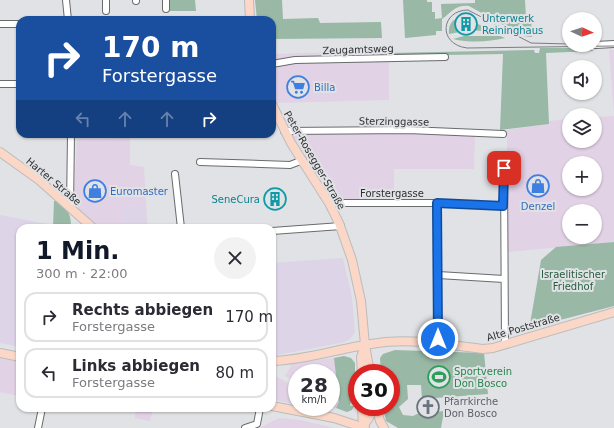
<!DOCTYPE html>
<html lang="de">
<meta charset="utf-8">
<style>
:root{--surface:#fff;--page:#f2f2f3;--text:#2b2b33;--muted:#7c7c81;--line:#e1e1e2;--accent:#111827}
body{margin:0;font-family:"DejaVu Sans",sans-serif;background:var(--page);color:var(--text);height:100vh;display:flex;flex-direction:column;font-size:15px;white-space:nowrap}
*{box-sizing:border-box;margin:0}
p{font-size:13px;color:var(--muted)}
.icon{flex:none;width:22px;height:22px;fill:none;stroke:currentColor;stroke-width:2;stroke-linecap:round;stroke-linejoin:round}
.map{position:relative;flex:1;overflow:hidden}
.panel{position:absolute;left:16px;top:224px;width:260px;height:188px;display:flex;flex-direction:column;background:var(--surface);border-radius:12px;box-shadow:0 1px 3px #0004}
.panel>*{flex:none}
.guide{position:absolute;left:16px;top:16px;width:260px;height:122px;border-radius:12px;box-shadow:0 1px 3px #0004;background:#1a4fa0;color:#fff;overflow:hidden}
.needle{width:26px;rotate:94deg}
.fabs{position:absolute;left:562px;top:12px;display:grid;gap:8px}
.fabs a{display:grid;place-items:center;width:40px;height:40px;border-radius:50%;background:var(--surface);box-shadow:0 1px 3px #0004;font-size:20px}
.speed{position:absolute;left:288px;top:364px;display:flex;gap:8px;font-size:20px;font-weight:700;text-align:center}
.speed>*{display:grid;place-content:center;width:52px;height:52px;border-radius:50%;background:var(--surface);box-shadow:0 1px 3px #0004;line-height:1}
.speed small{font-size:10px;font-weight:400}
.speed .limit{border:6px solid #d22;background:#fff;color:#111}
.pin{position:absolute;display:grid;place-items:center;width:34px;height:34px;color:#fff;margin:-17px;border-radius:8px;box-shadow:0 2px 6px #0006}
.me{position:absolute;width:44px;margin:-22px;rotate:0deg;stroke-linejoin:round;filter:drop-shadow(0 0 3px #0008)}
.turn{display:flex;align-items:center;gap:14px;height:84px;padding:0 20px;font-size:18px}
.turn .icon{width:52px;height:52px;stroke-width:2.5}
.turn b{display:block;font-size:28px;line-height:34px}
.lanes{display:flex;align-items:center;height:38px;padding:0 20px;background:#0003;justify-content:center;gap:20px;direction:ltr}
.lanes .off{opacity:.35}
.round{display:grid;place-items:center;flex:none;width:42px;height:42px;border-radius:21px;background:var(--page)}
.head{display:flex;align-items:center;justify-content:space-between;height:68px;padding:0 20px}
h1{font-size:24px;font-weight:700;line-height:30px;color:var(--accent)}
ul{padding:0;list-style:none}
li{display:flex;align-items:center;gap:12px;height:50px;margin:0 8px 6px;padding:0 12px;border:2px solid var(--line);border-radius:12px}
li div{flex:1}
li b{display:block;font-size:15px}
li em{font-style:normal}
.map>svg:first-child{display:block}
.commercial{fill:#e1d2e5;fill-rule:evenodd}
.industrial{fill:#ddd4e8}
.green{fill:#99b8a5}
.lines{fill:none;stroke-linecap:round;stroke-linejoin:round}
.minor-casing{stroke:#696b6d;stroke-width:8}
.major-casing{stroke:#bcbcbd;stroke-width:10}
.minor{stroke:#fff;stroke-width:6}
.major{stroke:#fbd7c7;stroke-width:8}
.tram{stroke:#7c7d7f;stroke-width:1}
.route-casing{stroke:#114b97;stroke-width:10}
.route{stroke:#1a73e8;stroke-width:7}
.labels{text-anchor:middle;stroke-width:4;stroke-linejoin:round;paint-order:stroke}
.culture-label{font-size:10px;fill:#0d838f;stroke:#e0e2e5;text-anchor:start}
.street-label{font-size:10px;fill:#2e2f30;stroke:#e0e2e5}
.shop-label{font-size:10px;fill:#366cbe;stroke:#e0e2e5;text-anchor:start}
.park-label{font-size:10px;fill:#255b3f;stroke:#e0e2e5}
.leisure-label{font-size:10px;fill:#27864d;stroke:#e0e2e5;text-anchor:start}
.worship-label{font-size:10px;fill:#5b616d;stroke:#e0e2e5;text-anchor:start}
</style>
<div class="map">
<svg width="614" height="428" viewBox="0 0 614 428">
<rect width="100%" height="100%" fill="#e0e2e5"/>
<path class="commercial" d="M609,50H614V113Z
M389,51V100L276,103L272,91V54Z
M614,116V242L507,252V130L548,124L549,121L569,119V141H595V117ZM569,163H595V189H569ZM569,211H595V237H569Z
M475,130L474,169H394V206L339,207L291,133Z
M130,138V165L144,167L146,205L122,206L121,228H99L76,207L74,201L77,139Z
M0,358L20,362V396L0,392Z
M334,358L339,402L336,408L332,407L331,403V373H297V382L285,376L293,363Z
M272,374L297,388V405L272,399Z
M136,408H153L150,421L135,418Z
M279,418L301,420L334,428H259Z"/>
<path class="industrial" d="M146,205L148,228H121L122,206Z
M0,215L53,225V228H20V347L0,343Z
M343,258L352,297L355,332L351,338L345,342L272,356V263Z"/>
<path class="green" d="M168,0H195L196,11H169Z
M255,0H282L283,19L318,18L320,23L381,22L382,38L273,39L272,20H257Z
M403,0H427V2H432V12H435V19L442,18L441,4L475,3V0H525L526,18H531L532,37L523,36L469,6C456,4 452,12 442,19V31H436V35L405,38Z
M461,17L467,18L493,32L471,30L449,34C448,25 452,19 461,17Z
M464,36H500L505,38C488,42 471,43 453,39Z
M540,48H591L593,51L546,53L549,124L500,130L503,54L389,56V53L534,50L535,53H539Z
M54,201H56C68,211 71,212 71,228H53Z
M614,242V306L533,327L530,324L541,260L556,247Z
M395,350L484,353L488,394L422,399L421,385H407L408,399L399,407L403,415L413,416L417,414L444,411L441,428H398L386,421L383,407H391V373H381L380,358L383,354Z
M344,356L351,358L355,363V402L351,401L350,406H354L352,410L347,412L336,408L339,402L334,358Z"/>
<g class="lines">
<g class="minor-casing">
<path id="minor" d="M66,0L68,20
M166,0V9
M136,1V0
M106,11V0
M0,24H20
M596,45L614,44
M272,64L295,60L445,57
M0,84H20
M284,131L408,130L503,134
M200,162L290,165L303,160
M504,168L505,345
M175,174L181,228
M329,203H437L503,206
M437,203L438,345
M70,208L71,134
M272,231L341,226
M438,275L504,279
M38,428L42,408
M245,428L257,424L260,408"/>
</g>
<g class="major-casing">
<path id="major" d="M249,0L250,20
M272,104L291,143L329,203L339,223L352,260L361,301L365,345L370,373
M0,152L39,180L93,228
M0,353L20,357
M272,361C308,360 343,347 378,343C409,338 451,345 483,349L493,348L614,312
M362,373L361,357L365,346
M272,406L334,418L365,428
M362,407L363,427
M376,407L380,421L384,428
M363,427L370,416L372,407"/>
</g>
<use href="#minor" class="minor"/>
<use href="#major" class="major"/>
<path class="tram" d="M569,44L531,43L468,10C441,10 437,44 467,48L614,46"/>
</g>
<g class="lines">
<g class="route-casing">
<path id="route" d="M438,339L437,203L503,206L504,168"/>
</g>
<use href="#route" class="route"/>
</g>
<defs>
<g id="building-ring" transform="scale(1.15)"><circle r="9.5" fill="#e0e2e5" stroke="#0f9aa8" stroke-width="1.5"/><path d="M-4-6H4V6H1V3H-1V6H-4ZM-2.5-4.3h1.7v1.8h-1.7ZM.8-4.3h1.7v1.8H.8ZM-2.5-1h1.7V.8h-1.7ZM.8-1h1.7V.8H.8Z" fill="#0f9aa8"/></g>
<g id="supermarket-ring" transform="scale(1.15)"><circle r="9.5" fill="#e0e2e5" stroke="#3f7fe0" stroke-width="1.5"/><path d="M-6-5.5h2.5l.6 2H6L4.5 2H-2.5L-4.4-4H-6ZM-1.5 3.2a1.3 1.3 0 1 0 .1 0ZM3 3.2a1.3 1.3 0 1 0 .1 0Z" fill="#3f7fe0"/></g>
<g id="shop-ring" transform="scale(1.15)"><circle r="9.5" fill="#e0e2e5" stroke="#3f7fe0" stroke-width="1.5"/><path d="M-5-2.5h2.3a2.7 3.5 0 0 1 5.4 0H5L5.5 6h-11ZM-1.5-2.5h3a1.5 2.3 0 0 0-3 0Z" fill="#3f7fe0"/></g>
<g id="stadium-ring" transform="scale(1.15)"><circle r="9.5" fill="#e0e2e5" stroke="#2e9e5b" stroke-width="1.5"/><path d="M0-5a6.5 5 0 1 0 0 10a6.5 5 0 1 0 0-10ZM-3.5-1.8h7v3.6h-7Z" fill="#2e9e5b"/></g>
<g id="church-ring" transform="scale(1.15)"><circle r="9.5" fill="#e0e2e5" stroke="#6b7280" stroke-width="1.5"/><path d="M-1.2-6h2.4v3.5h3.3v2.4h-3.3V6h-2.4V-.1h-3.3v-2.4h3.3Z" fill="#6b7280"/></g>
</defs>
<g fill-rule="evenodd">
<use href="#building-ring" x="466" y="24"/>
<use href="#supermarket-ring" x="298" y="87"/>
<use href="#shop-ring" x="538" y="186"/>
<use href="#shop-ring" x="95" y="191"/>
<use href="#building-ring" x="275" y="199"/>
<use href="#stadium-ring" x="439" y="377"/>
<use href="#church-ring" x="428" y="407"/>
</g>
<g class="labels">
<g class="culture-label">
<text x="482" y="22">Unterwerk<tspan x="482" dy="12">Reininghaus</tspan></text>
<text x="260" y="203" text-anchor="end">SeneCura</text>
</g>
<g class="street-label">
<text transform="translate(358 49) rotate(-2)" y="4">Zeugamtsweg</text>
<text transform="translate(394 121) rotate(1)" y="4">Sterzinggasse</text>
<text transform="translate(315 160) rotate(60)" y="4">Peter-Rosegger-Straße</text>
<text transform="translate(54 181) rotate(40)" y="4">Harter Straße</text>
<text x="392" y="197">Forstergasse</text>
<text transform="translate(523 327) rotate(-16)" y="4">Alte Poststraße</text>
</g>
<g class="shop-label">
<text x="314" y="91">Billa</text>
<text x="110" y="195">Euromaster</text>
<text x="538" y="210" text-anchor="middle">Denzel</text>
</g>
<g class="park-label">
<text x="573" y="278">Israelitischer<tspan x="573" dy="12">Friedhof</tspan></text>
</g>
<g class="leisure-label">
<text x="454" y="375">Sportverein<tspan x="454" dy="12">Don Bosco</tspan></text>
</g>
<g class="worship-label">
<text x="444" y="405">Pfarrkirche<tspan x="444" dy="12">Don Bosco</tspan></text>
</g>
</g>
</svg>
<div class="fabs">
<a><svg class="needle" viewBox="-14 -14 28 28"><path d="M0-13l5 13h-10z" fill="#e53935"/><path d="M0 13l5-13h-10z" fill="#7c7c81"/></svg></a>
<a><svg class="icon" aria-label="sound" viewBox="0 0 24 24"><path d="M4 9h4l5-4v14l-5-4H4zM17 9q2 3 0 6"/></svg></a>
<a><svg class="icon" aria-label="layers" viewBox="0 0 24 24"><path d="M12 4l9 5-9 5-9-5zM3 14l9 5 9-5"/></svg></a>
<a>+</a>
<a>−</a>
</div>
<div class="speed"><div>28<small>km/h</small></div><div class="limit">30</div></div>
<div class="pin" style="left:504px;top:168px;background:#d93025"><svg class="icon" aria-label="arrive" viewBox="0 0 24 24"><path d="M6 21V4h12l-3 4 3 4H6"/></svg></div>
<svg class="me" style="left:438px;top:339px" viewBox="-20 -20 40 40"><circle r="17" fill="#1a73e8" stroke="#fff" stroke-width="3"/><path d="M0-11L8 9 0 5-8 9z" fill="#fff"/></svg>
<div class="guide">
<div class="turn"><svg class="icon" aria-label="right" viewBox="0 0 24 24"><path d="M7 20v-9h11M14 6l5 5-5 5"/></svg><div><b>170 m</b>Forstergasse</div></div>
<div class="lanes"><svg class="icon off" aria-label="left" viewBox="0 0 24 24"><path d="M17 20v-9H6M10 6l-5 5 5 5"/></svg><svg class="icon off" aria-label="ahead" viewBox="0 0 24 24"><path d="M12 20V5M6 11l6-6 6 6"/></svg><svg class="icon off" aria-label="ahead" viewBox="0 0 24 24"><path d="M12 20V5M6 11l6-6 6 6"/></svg><svg class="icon" aria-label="right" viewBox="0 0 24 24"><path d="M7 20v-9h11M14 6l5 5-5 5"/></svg></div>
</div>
<section class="panel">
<div class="head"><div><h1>1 Min.</h1><p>300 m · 22:00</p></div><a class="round"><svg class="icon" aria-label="close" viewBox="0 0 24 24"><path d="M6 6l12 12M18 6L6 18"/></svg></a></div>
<ul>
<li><svg class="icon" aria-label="right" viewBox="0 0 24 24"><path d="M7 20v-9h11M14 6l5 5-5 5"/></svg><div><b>Rechts abbiegen</b><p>Forstergasse</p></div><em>170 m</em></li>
<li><svg class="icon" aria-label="left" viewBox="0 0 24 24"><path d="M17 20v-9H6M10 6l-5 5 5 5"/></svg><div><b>Links abbiegen</b><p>Forstergasse</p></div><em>80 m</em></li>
</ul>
</section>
</div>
